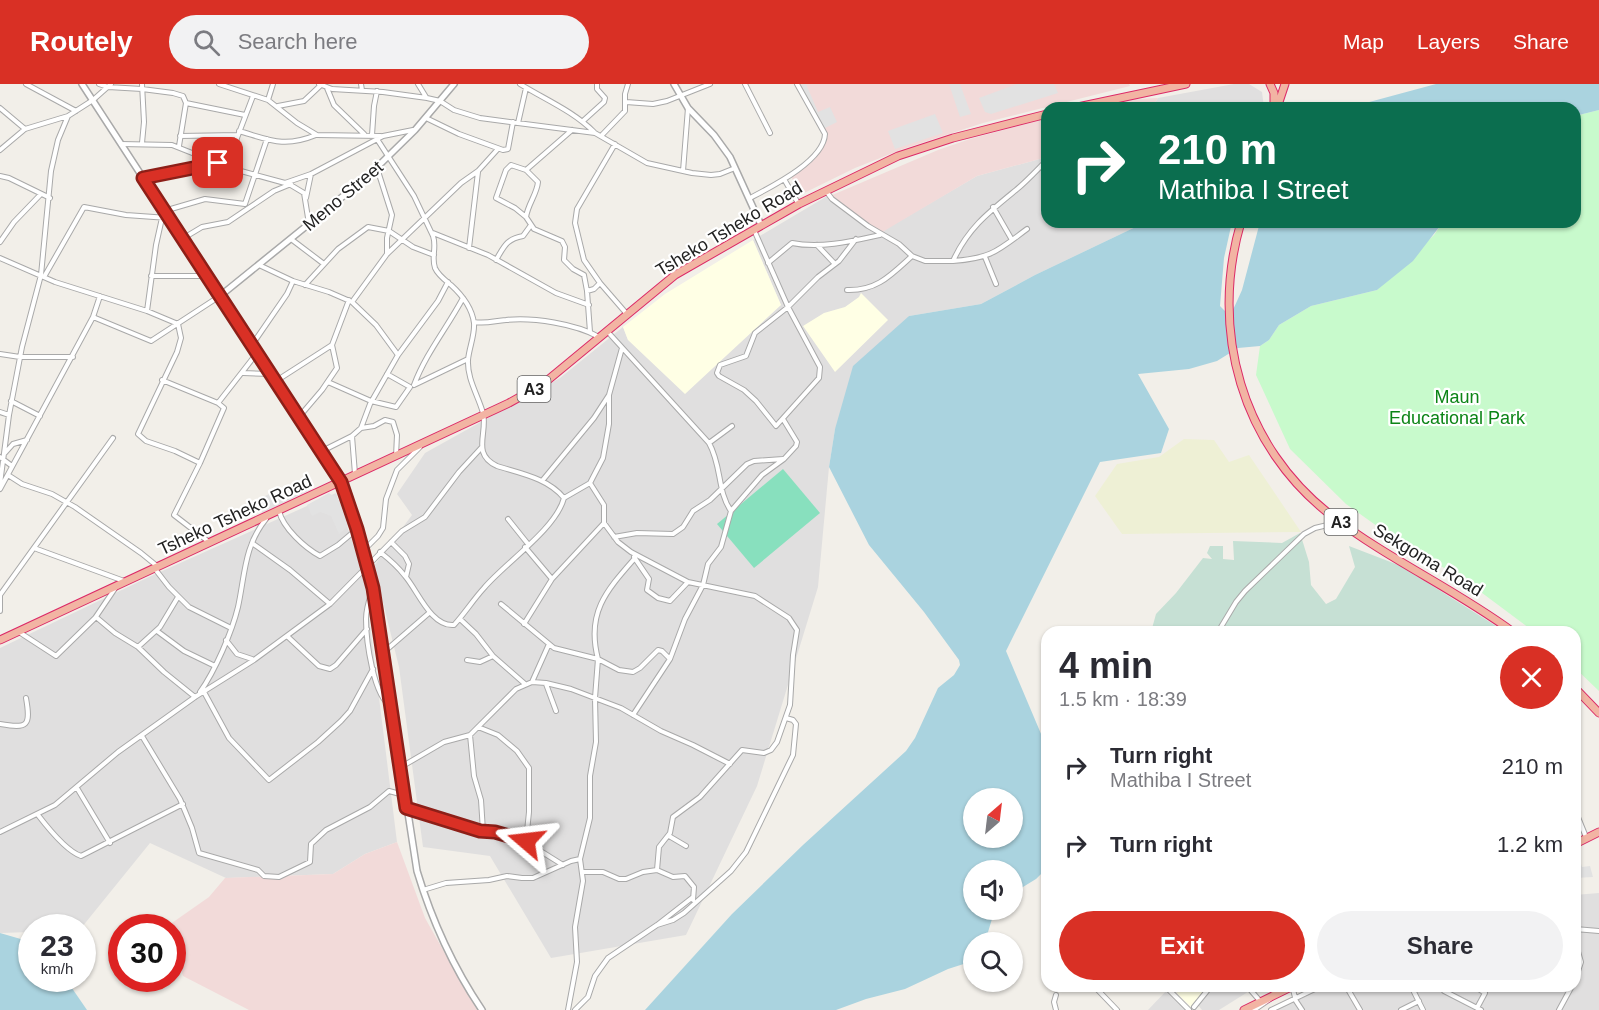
<!DOCTYPE html>
<meta charset="utf-8">
<style>
:root{--surface:#fff;--page:#f2f2f3;--text:#2b2b33;--muted:#7c7c81;--accent:#d93025}
body{margin:0;font-family:Arial,sans-serif;background:var(--page);color:var(--text);height:100vh;display:flex;flex-direction:column;font-size:22px;white-space:nowrap}
*{box-sizing:border-box;margin:0}
p{font-size:20px;color:var(--muted)}
.icon{flex:none;width:33px;height:33px;fill:none;stroke:currentColor;stroke-width:2;stroke-linecap:round;stroke-linejoin:round}
.map{position:relative;flex:1;overflow:hidden}
.sheet{position:absolute;left:1041px;top:542px;width:540px;height:366px;display:flex;flex-direction:column;background:var(--surface);border-radius:18px;box-shadow:0 2px 4px #0004}
.sheet>*{flex:none}
.banner{position:absolute;left:1041px;top:18px;width:540px;height:126px;border-radius:18px;box-shadow:0 2px 4px #0004;background:#0b6e4f;color:#fff;overflow:hidden}
.needle{width:39px;rotate:28deg}
.tools{position:absolute;left:963px;top:704px;display:grid;gap:12px}
.tools a{display:grid;place-items:center;width:60px;height:60px;border-radius:50%;background:var(--surface);box-shadow:0 2px 4px #0004;font-size:30px}
.speed{position:absolute;left:18px;top:830px;display:flex;gap:12px;font-size:30px;font-weight:700;text-align:center}
.speed>*{display:grid;place-content:center;width:78px;height:78px;border-radius:50%;background:var(--surface);box-shadow:0 2px 4px #0004;line-height:1}
.speed small{font-size:15px;font-weight:400}
.speed .limit{border:9px solid #d22;background:#fff;color:#111}
.pin{position:absolute;display:grid;place-items:center;width:51px;height:51px;color:#fff;margin:-26px;border-radius:12px;box-shadow:0 3px 9px #0006}
.me{position:absolute;width:66px;margin:-33px;rotate:287deg;stroke-linejoin:round;filter:drop-shadow(0 0 4px #0008)}
.turn{display:flex;align-items:center;gap:21px;height:126px;padding:0 18px;font-size:27px}
.turn .icon{width:78px;height:78px;stroke-width:2.5}
.turn b{display:block;font-size:42px;line-height:51px}
.round{display:grid;place-items:center;flex:none;width:63px;height:63px;border-radius:32px;background:var(--page)}
.overview{display:flex;align-items:center;justify-content:space-between;height:102px;padding:0 18px}
h1{font-size:36px;font-weight:800;line-height:45px}
.button{display:flex;gap:12px;margin-top:auto;padding:12px 18px}
.button a{flex:1;height:69px;border-radius:36px;background:var(--accent);color:#fff;font-size:24px;font-weight:800;line-height:69px;text-align:center}
.button a+a{background:var(--page);color:var(--text)}
ul{padding:0;list-style:none}
li{display:flex;align-items:center;gap:18px;height:78px;padding:0 18px}
li div{flex:1}
li b{display:block;font-size:22px}
li em{font-style:normal}
header{display:flex;align-items:center;gap:36px;box-sizing:border-box;height:84px;padding:0 30px;background:var(--accent);color:#fff}
header strong{font-size:28px}
nav{display:flex;gap:33px;margin-inline-start:auto;font-size:21px}
.search{width:420px;height:54px;background:var(--page);display:flex;align-items:center;gap:15px;box-sizing:border-box;padding:0 21px;border-radius:33px;color:var(--muted);font-size:22px}
.map>svg:first-child{display:block}
.residential{fill:#e0dfdf}
.commercial{fill:#f2dad9}
.education{fill:#ffffe5}
.farmland{fill:#eef0d5}
.wetland{fill:#c6e0d4}
.park{fill:#c8facc}
.pitch{fill:#88e0be}
.parking{fill:#e2e2e2}
.water{fill:#aad3df;fill-rule:evenodd}
.lines{fill:none;stroke-linecap:round;stroke-linejoin:round}
.minor-casing{stroke:#a9a9a9;stroke-width:6}
.tertiary-casing{stroke:#a9a9a9;stroke-width:8}
.trunk-casing{stroke:#dc2a67;stroke-width:9}
.minor{stroke:#fff;stroke-width:4}
.tertiary{stroke:#fff;stroke-width:5}
.trunk{stroke:#f2b4a3;stroke-width:7}
.route-casing{stroke:#8d1f18;stroke-width:15}
.route{stroke:#d93025;stroke-width:10}
.labels{text-anchor:middle;stroke-width:4.5;stroke-linejoin:round;paint-order:stroke}
.shield{fill:#fff;stroke:#646464;stroke-width:1.5}
.shield-label{font-size:16px;font-weight:bold;fill:#222}
.street-label{font-size:18px;fill:#222;stroke:#fff}
.park-label{font-size:18px;fill:#0c8416;stroke:#fff}
</style>
<header>
<strong>Routely</strong>
<div class="search"><svg class="icon" aria-label="search" viewBox="0 0 24 24"><circle cx="10" cy="10" r="6"/><path d="M15 15l6 6"/></svg>Search here</div>
<nav><a>Map</a><a>Layers</a><a>Share</a></nav>
</header>
<div class="map">
<svg width="1599" height="926" viewBox="0 0 1599 926">
<rect width="100%" height="100%" fill="#f2efe9"/>
<path class="residential" d="M1234,0H1249L1262,8L1264,24H1152L1158,14Z
M1047,73V138H1146L1035,191L981,220L909,232L835,345L829,383L818,503L757,702L686,851L551,874L490,772L423,763L399,583L374,482L412,431L397,410L425,369L560,294L623,243L628,256L781,221L753,156L829,111L879,149L977,92Z
M336,409L364,493L397,758L365,770L333,790L226,794L150,759L82,843H32L31,848L0,849V564L149,493Z
M1599,809V926H1277L1327,902H1575V811Z
M1215,902H1247L1251,906L1219,926H1202L1198,921Z
M1167,906L1186,926H1148Z"/>
<path class="commercial" d="M801,0H1129L1130,2L983,39L903,65L855,84L800,111L791,92L814,74L828,51Z
M1158,14L1152,24H1092L1135,15Z
M1047,34V73L977,92L879,150L830,112L938,66L970,55Z
M397,758L425,834L477,926H249L183,892L173,853L172,843H170L169,841L209,813L225,794L333,790L365,770Z"/>
<path class="education" d="M753,156L781,221L685,310L628,256L623,243L665,210Z
M861,209L888,236L835,288L803,242L824,229L845,223L859,213Z
M1183,902H1208L1191,923L1177,909Z"/>
<path class="farmland" d="M1184,355L1214,356L1229,378L1249,371L1301,448L1122,450L1095,412L1117,380L1159,373Z"/>
<path class="wetland" d="M1300,449L1309,478L1311,501L1326,520L1336,515L1355,483L1349,462L1401,482L1504,547L1151,548L1156,530L1176,509L1203,474L1212,475L1207,469L1210,462H1223V475L1234,476L1233,457L1282,459Z"/>
<path class="park" d="M1599,26V607L1575,584V548L1533,547L1462,494L1405,462L1346,420L1290,365L1256,291L1260,262L1269,256L1279,241L1311,222L1377,206L1434,151L1443,138H1575V32Z"/>
<path class="pitch" d="M783,385L820,429L754,484L717,440Z"/>
<path class="parking" d="M806,0L818,28L830,23L837,38L823,45L799,1Z
M949,0H960L971,30L960,33Z
M1017,0H1054L1058,9L991,30L985,28L979,14Z
M935,30L943,49L895,65L888,47Z
M305,401L310,406L262,429L256,416L285,403L288,409Z
M329,409L339,416L348,442L339,450L331,432L320,428L312,432L307,421Z
M1581,780L1582,783L1590,782L1593,793L1575,794V781Z"/>
<path class="water" d="M1436,0H1599V26L1575,32V24H1347Z
M1146,138H1232L1224,174L1220,222L1226,228H1232L1242,206L1260,138H1443L1413,177L1377,206L1311,222L1279,241L1269,256L1260,262L1238,264L1217,277L1189,285L1138,290L1169,345L1161,369L1100,378L1006,567L1047,664V784L1036,795L1013,809L1012,786H974V825H995L985,858H974L973,877L948,885L905,905L866,915L836,926H645L732,830L803,761L906,667L915,654L938,604L954,591L960,581L959,576L924,528L869,461L829,383L835,345L853,282L909,232L981,220L1035,191ZM974,714H1012V753H974Z
M0,849L31,858L32,894H65L87,926H0Z"/>
<g class="lines">
<g class="minor-casing">
<path id="minor" d="M26,0L76,27
M99,0L108,3L142,5L173,9L183,12L186,19L179,62
M142,0L144,38L142,59
M219,0L268,16L297,39L317,51L381,52
M319,0L332,5L383,8L427,14L440,17L454,26L480,34L595,49L647,79L692,89L711,91L720,90L735,84
M361,0L362,6
M418,0L426,13
M520,0C546,16 573,27 594,48
M745,0L770,49
M327,4L334,21L364,50
M268,16L273,0
M626,18L653,20L667,17L710,0
M186,19L245,31
M278,22L304,17L322,0
M0,24L25,45
M426,34L459,50L503,66L508,65L513,38
M583,37L604,18L605,14L597,5V0
M518,39L526,4
M239,47C270,56 284,64 316,51
M372,51L374,22L377,7
M180,52L238,51
M601,52L625,27V10L628,0
M377,55L414,112L433,152C437,163 431,173 435,184C438,191 445,196 451,201C462,211 472,224 474,239C475,251 469,264 468,276C467,295 478,311 483,329C488,349 471,370 497,382C519,389 548,394 564,414
M121,60L172,61L230,84L285,99L311,90L383,52L413,46
M615,60L577,125L575,139L584,176L600,199L626,229
M0,66L25,45L68,32L93,16L111,0
M230,84L237,54L253,12
M377,84L392,131L387,154V170
M526,86L572,46
M683,87L688,24
M0,92L9,94L50,114
M143,94L217,79
M784,95L798,119
M289,100L304,109L309,140
M826,107L832,115L868,142L899,160L912,172L925,177H953C968,144 989,128 1016,106C1027,97 1037,86 1047,76
M306,114L311,90
M750,114C771,103 824,77 825,50L797,0
M993,123L1012,156
M164,127L205,115L245,120L267,55
M526,133C528,120 537,110 538,98L526,86L511,81L506,86L496,114L515,124L526,133L534,145L562,157L565,163L564,176L573,185L584,191L587,207L594,205L600,199
M754,146L788,223L820,283L819,294L776,342L756,317L744,306L719,292L717,289L720,281L746,272L755,249L788,223L818,193L839,177L856,155
M433,149L488,171L556,209L589,221
M182,155L202,143L228,138L274,107L291,100
M291,155L324,180
M0,158L14,138L41,110
M817,161L835,180
M469,164L478,88
M985,173L996,200
M0,174L55,198L147,227L178,240L181,254L177,268L138,350L146,357L175,367L200,379L174,431L209,458
M496,176C504,163 506,155 523,152L531,141
M953,177C992,174 997,167 1027,145
M768,179L792,159C820,165 853,157 880,151
M259,181L293,197L329,208L352,218L376,241L398,271L370,320L361,344L352,352L322,367
M151,192H207
M44,193L84,123L126,131L168,134
M305,201L338,165L368,143L389,147L413,163L434,171
M847,206C877,207 891,191 912,172
M587,207L590,248
M352,218L387,170L461,99L478,87L497,66
M147,227L156,161L162,134
M93,233L100,212
M474,238C486,240 494,237 506,236C533,233 576,240 599,253
M607,247L709,359C722,382 717,407 731,427
M252,261L287,210L293,197
M0,270L20,273H73
M398,271L438,217L448,198
M243,289L271,290
M162,296L218,319L224,324L200,379
M276,297L332,261
M328,298L371,317L396,323L410,303L387,290
M414,301C426,269 447,244 463,214
M414,301L468,275
M11,317L40,332
M218,319L257,269
M0,328L9,331
M299,333L322,306L337,284L332,261L349,216
M361,344L374,342L385,336L393,338L397,351L396,372
M352,352L355,390
M709,359L732,342
M4,370L13,360L27,356
M0,373L12,382
M8,391L22,400L52,410L75,423L141,469L157,482
M542,397L594,334L609,311L622,264
M590,399L604,421V439L618,458L631,468L688,498L755,512L789,534L797,546L793,571L790,621L777,658L771,666L764,669L742,666L700,713L673,733L670,749L659,763L657,786
M0,400L9,331L22,263L41,191L51,87L58,56L68,32
M0,405L93,233L151,257L220,212
M279,427C283,444 305,464 320,472L338,461L357,445
M508,435L528,460
M614,453L637,449L673,450L683,443L693,427L710,416L747,380L754,377L783,375
M391,458L405,472L409,480L406,493
M252,459L290,486L330,520
M525,463L552,495
M34,464L124,497
M364,466L378,452L383,444L386,415L397,386L420,363
M380,468C389,475 398,483 405,492C418,507 431,543 454,541C465,529 473,516 484,504C505,479 556,445 564,414L590,399L603,374L609,340V311
M634,473L649,495L647,506L658,514L670,517L688,498
M635,474C606,507 586,529 598,575L619,586L633,588L640,584L658,566L662,567L670,575
M155,485L169,503L189,523L231,544
M372,507C369,516 366,525 366,535C366,555 373,613 392,623
M0,511L113,354
M0,511V527
M501,520L554,564L598,575L595,614L596,658L590,692V734L580,775L583,797L575,843L577,878L568,926
M96,533L115,549L138,563L160,543L178,513
M460,535L476,550L493,572L525,600
M524,540L552,495L604,439
M157,547L184,567L215,582
M19,548L56,572L95,534L116,503
M1218,548L1236,518L1245,507L1304,450L1315,444L1340,438
M287,552L319,582L330,585L336,581L367,545
M226,556L237,570L252,575
M138,563L164,588L195,613
M384,568L429,529
M467,576L480,578L493,572
M532,598L549,560
M546,600L556,627
M200,608C215,587 232,548 238,523C245,491 244,462 266,435
M204,608L229,654L269,696L318,658L341,637L350,627L373,585
M633,631L670,575L685,535L703,501L708,480L721,463L731,427L762,391L784,375L796,362L797,358L783,335
M0,640C28,645 31,642 26,614
M478,643L498,651L517,667L529,684V728L526,757
M470,651L474,692L481,716L483,747
M142,652L180,715L192,744L199,769L258,786L264,792L279,793L310,778L311,760L326,746L370,723L389,707L404,711
M401,683L444,658L470,651L516,605L532,598L546,599L571,605L621,624L661,647L693,661L730,680
M77,704L110,759
M407,724L480,747L495,748L523,756L563,781
M1575,726L1586,753
M38,731C48,744 66,767 81,772L183,720
M0,748L55,721L118,668L195,613L254,576L330,520L402,447L425,433L459,388L482,363
M669,752L686,762
M583,788H603L619,795H626L643,788L657,786L673,793L685,792L694,803L693,816
M423,806L446,799L489,796L507,792L522,794H533L571,777L580,775
M657,841L673,836L684,829L731,787L746,768L793,671L796,640L793,636L786,634
M1575,845L1599,847
M1575,857L1581,878L1575,896
M1094,902L1117,926
M1165,902L1189,926
M1247,902L1260,917
M1292,902L1296,917L1302,926
M1346,902L1360,926
M1411,902L1423,926
M1441,902L1444,907L1481,926
M1474,902L1485,909L1477,924
M1194,923L1211,902
M575,926L588,913L595,892L608,874L657,841L693,813
M1056,926L1054,918L1056,911
M1254,926L1270,915
M1271,926L1321,902
M1401,926L1419,917
M1559,926L1572,902"/>
</g>
<g class="tertiary-casing">
<path id="tertiary" d="M82,0L341,398L364,466L373,503L417,787C432,837 453,883 482,926
M674,0L688,24L714,51L730,73L761,141
M220,212L368,92L415,46L454,0"/>
</g>
<g class="trunk-casing">
<path id="trunk" d="M1270,0L1274,9V24
M1073,24L1186,0
M1277,24L1285,0
M1241,138C1209,246 1242,363 1332,432C1389,476 1455,505 1513,548
M0,556L509,319L543,300L675,191L799,120L898,72L953,54L1047,30
M1575,604L1599,629
M1575,760L1599,748
M1244,926L1293,902"/>
</g>
<use href="#minor" class="minor"/>
<use href="#tertiary" class="tertiary"/>
<use href="#trunk" class="trunk"/>
</g>
<g class="lines">
<g class="route-casing">
<path id="route" d="M218,79L143,94L341,398L357,445L373,504L406,724L480,747L495,748L526,757"/>
</g>
<use href="#route" class="route"/>
</g>
<g class="labels">
<g class="shield">
<rect x="517.5" y="292" width="33" height="26" rx="4.5"/>
<rect x="1324.5" y="425" width="33" height="26" rx="4.5"/>
</g>
<g class="shield-label">
<text x="534" y="311">A3</text>
<text x="1341" y="444">A3</text>
</g>
<g class="street-label">
<text transform="translate(343 112) rotate(-40)" y="6">Meno Street</text>
<text transform="translate(729 145) rotate(-31)" y="6">Tsheko Tsheko Road</text>
<text transform="translate(235 431) rotate(-25)" y="6">Tsheko Tsheko Road</text>
<text transform="translate(1428 476) rotate(31)" y="6">Sekgoma Road</text>
</g>
<g class="park-label">
<text x="1457" y="319">Maun<tspan x="1457" dy="21">Educational Park</tspan></text>
</g>
</g>
</svg>
<div class="tools">
<a><svg class="needle" viewBox="-14 -14 28 28"><path d="M0-13l5 13h-10z" fill="#e53935"/><path d="M0 13l5-13h-10z" fill="#7c7c81"/></svg></a>
<a><svg class="icon" aria-label="sound" viewBox="0 0 24 24"><path d="M4 9h4l5-4v14l-5-4H4zM17 9q2 3 0 6"/></svg></a>
<a><svg class="icon" aria-label="search" viewBox="0 0 24 24"><circle cx="10" cy="10" r="6"/><path d="M15 15l6 6"/></svg></a>
</div>
<div class="speed"><div>23<small>km/h</small></div><div class="limit">30</div></div>
<div class="pin" style="left:218px;top:79px;background:#d93025"><svg class="icon" aria-label="arrive" viewBox="0 0 24 24"><path d="M6 21V4h12l-3 4 3 4H6"/></svg></div>
<svg class="me" style="left:526px;top:757px" viewBox="-20 -20 40 40"><path d="M0-17L14 15 0 8-14 15z" fill="#d93025" stroke="#fff" stroke-width="4"/></svg>
<div class="banner">
<div class="turn"><svg class="icon" aria-label="right" viewBox="0 0 24 24"><path d="M7 20v-9h11M14 6l5 5-5 5"/></svg><div><b>210 m</b>Mathiba I Street</div></div>
</div>
<section class="sheet">
<div class="overview"><div><h1>4 min</h1><p>1.5 km · 18:39</p></div><a class="round" style="background:#d93025;color:#fff"><svg class="icon" aria-label="close" viewBox="0 0 24 24"><path d="M6 6l12 12M18 6L6 18"/></svg></a></div>
<ul>
<li><svg class="icon" aria-label="right" viewBox="0 0 24 24"><path d="M7 20v-9h11M14 6l5 5-5 5"/></svg><div><b>Turn right</b><p>Mathiba I Street</p></div><em>210 m</em></li>
<li><svg class="icon" aria-label="right" viewBox="0 0 24 24"><path d="M7 20v-9h11M14 6l5 5-5 5"/></svg><div><b>Turn right</b></div><em>1.2 km</em></li>
</ul>
<div class="button"><a>Exit</a><a>Share</a></div>
</section>
</div>
